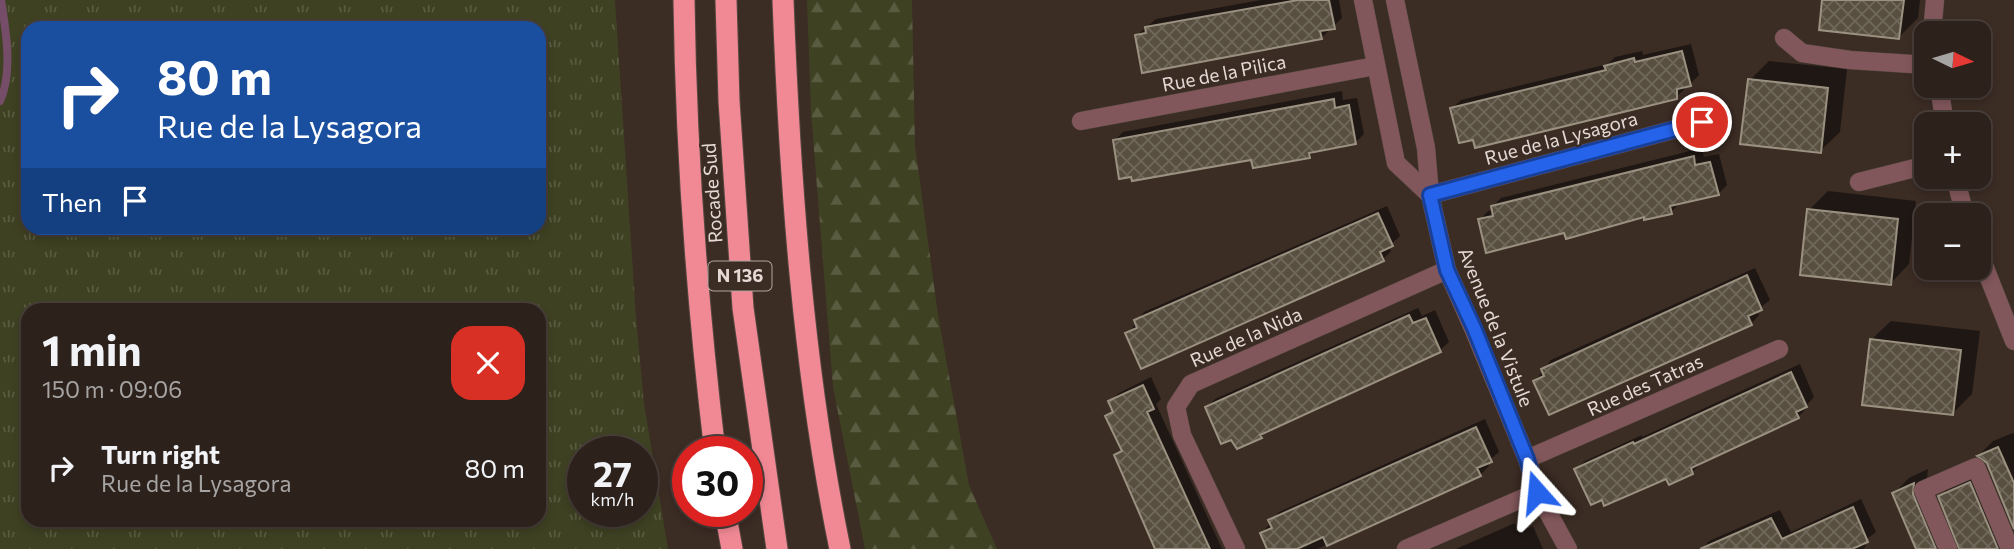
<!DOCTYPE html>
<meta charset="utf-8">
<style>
:root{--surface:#2c211b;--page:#382e28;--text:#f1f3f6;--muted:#a6a3a3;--line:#483e3a}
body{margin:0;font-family:Commissioner,sans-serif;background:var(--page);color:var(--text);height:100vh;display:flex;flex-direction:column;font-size:26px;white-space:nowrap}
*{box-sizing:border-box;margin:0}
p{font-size:23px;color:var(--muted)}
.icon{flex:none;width:38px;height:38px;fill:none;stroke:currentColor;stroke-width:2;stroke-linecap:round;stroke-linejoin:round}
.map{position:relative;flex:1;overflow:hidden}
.details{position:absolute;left:21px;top:303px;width:525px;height:224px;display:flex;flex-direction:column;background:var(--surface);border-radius:21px;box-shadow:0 4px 10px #0003,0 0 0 2px var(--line)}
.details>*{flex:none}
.hud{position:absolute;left:21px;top:21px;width:525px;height:214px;border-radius:21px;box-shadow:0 4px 10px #0003,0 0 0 2px var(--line);background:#1a4fa0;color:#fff;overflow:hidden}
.needle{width:46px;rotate:95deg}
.buttons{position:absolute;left:1914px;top:21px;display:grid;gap:14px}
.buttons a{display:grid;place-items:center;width:77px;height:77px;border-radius:14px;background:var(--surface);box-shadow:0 4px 10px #0003,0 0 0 2px var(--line);font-size:35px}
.speed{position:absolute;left:567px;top:436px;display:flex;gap:14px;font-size:35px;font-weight:700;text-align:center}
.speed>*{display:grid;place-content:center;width:91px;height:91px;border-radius:50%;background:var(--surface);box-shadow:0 4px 10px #0003,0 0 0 2px var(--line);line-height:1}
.speed small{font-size:18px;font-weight:400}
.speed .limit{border:10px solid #d22;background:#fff;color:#111}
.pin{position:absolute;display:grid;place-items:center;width:60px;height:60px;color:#fff;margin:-30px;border:4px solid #fff;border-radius:50%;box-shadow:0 2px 7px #0007}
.me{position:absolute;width:77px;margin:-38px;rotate:342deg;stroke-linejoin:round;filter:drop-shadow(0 0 5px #0008)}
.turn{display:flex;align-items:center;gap:24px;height:147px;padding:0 21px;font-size:32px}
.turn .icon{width:91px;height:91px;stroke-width:2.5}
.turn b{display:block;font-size:49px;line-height:60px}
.then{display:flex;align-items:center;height:66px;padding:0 21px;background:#0003;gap:14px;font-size:26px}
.round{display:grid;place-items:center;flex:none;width:74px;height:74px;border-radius:21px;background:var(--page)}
.summary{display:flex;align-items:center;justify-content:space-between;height:119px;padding:0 21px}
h1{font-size:42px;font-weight:700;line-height:52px}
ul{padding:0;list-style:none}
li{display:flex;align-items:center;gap:21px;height:91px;padding:0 21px}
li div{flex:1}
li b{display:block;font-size:26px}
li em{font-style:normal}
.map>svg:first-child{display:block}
.grass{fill:url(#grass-tufts);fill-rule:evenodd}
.forest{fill:url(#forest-firs)}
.shadow{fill:#0007}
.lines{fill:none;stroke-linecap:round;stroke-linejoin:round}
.stream{stroke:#764d69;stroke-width:8}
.building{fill:url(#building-cross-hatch);stroke:#9b9180;stroke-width:2}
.minor-casing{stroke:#564840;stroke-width:19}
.highway-casing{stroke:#564840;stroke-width:23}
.minor{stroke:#82575b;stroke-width:18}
.highway{stroke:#f18995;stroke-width:21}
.route-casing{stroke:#184099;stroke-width:18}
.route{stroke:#2563eb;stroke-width:12}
.labels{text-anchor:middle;stroke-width:5;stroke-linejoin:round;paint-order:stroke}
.shield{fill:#3b2c24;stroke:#b1a5a0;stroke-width:2}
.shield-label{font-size:18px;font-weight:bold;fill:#e4d9d5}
.street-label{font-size:19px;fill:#e4d9d5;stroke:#3b2c24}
</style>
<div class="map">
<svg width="2014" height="549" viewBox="0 0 2014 549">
<defs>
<pattern id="grass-tufts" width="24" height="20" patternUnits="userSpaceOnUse" patternTransform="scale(1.75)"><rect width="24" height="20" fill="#3e4122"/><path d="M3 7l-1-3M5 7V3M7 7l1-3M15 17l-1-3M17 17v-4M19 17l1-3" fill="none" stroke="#5a5c41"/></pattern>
<pattern id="forest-firs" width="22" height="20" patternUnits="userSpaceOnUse" patternTransform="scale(1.75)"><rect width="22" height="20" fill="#3e4122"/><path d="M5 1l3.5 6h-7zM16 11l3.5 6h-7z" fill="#5a5c41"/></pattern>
<pattern id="building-cross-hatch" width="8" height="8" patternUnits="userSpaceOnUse" patternTransform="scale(1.75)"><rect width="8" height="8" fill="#584f40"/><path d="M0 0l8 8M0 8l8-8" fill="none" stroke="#70685b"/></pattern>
</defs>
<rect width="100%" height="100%" fill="#3b2c24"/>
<path class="grass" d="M0,0H615L636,317L644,403L668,549H0ZM28,28H539V228H28ZM28,310H539V520H28ZM583,452H642V511H583Z"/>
<path class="forest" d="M807,0H912L915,145L938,315L969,485L997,549H865L833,387L811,112Z"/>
<path class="shadow" d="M1261,0H1339L1342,18L1321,38L1137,35L1156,19Z
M1824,0H1920L1918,18L1899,37Z
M1691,44L1699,75L1690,84L1685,85V89L1676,97L1474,137L1452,108L1461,100L1608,64L1615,57L1642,51L1643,55Z
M1769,61L1847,69L1840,132L1820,151L1750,80Z
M1342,91L1343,100L1357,98L1364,134L1355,143L1316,150L1309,157L1253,158L1115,140L1123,132Z
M1702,148L1704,157L1719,154L1727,185L1718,194L1680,203L1671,212L1565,231L1480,220L1488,211L1493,210L1492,207L1501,198Z
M1828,191L1916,201L1909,264L1890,284L1809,210Z
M1387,206L1400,236L1389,246L1391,251L1383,259L1128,334L1144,312Z
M1755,268L1770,300L1757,310L1759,315L1751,324L1535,381L1551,360Z
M1418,308L1422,316L1435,310L1449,342L1440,350L1269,429L1261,437H1232L1207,407L1215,399Z
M1891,321L1980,331L1972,394L1952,414L1871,340Z
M1800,364L1814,397L1806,406L1807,408L1798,417L1700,462L1701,464L1692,472L1667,477L1603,498L1576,469L1585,461L1642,435V437Z
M1151,377L1161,399L1156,404L1222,549H1161L1116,455L1123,449L1107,417L1114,410L1110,401L1119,393Z
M1485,419L1499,452L1487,462L1489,466L1480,475L1317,549H1269L1262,533L1279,512Z
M2013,433L2014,435V524L1988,462L1979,455L1993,441Z
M1985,468L2014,549H1918L1894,493L1909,478L1928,469L1927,478L1953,538L1960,543L1940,496L1955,481Z
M1861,499L1876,532L1864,541L1866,546L1863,549H1702L1709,541L1780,510L1791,532Z
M1515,523L1519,532L1533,526L1543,549H1456Z"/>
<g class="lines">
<path class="stream" d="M0,101C13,73 6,30 1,0"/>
</g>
<path class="building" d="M1298,0H1329L1335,29L1320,31L1322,39L1142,73L1135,35L1146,33L1145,27Z
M1822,0H1904L1899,39L1819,30Z
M1682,51L1691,86L1677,89V99L1475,148L1473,140L1459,143L1450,108L1606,70L1604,66L1634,58L1635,62Z
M1748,79L1828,88L1821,153L1740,144Z
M1334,99L1335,108L1349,105L1356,144L1309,153L1310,158L1253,168L1251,160L1132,181L1131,177L1119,179L1113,140Z
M1694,156L1695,165L1710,162L1719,195L1670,206L1672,214L1644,220V217L1566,239L1564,233L1486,253L1478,219L1493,216L1491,206Z
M1807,209L1898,219L1891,285L1800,275Z
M1378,213L1393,246L1380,252L1384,261L1141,369L1125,333L1137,328L1134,320Z
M1747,275L1762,310L1748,316L1752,325L1549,415L1533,381L1544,376L1541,369Z
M1409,315L1413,323L1426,318L1441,352L1260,435L1262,438L1237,449L1231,440L1221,444L1205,407Z
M1870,339L1961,350L1953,415L1862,405Z
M1791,372L1807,407L1796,412L1799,418L1691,468L1693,474L1669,485L1666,479L1604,506L1602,500L1591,505L1574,469L1633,442L1634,444Z
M1143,385L1154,409L1147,412L1210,549H1155L1114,455L1122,451L1105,416L1113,412L1108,401Z
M1476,427L1492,462L1477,468L1481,476L1327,546L1323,537L1297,549H1267L1260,533L1272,528L1268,520Z
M1998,447L2014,483V529L1987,463L1977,456Z
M1970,482L1998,549H1959L1938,496Z
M1914,483L1913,494L1936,549H1916L1892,493Z
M1853,507L1868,542L1852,549H1700L1771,518L1782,539Z"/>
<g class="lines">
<g class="minor-casing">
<path id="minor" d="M1363,0L1396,163L1430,195
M1395,0L1426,148L1430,195L1447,270L1473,328L1527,459L1537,492L1568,549
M1932,33L1935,0
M1784,38L1802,53L1850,60L1927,65
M1939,86L1945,124
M1081,121L1375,66
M1955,177L1965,215
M1859,182L1927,165
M1430,195L1702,122
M1979,253L2014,341
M1527,459L1779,349
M1236,549L1182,435L1176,407L1191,384L1447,270
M1406,549L1537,492
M1948,549L1923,490L1976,467L2010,549"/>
</g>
<g class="highway-casing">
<path id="highway" d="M684,0C686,152 697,301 715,452
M726,0L729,101L743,308L777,549
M783,0C790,184 803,369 840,549
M725,511L732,549"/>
</g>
<use href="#minor" class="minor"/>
<use href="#highway" class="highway"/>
</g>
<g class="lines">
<g class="route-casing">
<path id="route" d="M1537,492L1527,459L1474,328L1447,270L1430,195L1702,122"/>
</g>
<use href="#route" class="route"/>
</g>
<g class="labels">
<rect class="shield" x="708.5" y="261.5" width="63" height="29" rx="5"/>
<g class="shield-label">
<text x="740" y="282">N 136</text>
</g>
<g class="street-label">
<text transform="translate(1224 73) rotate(-11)" y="7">Rue de la Pilica</text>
<text transform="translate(1561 138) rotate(-15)" y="7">Rue de la Lysagora</text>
<text transform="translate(712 193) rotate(-94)" y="7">Rocade Sud</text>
<text transform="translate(1496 327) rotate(68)" y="7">Avenue de la Vistule</text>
<text transform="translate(1246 337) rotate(-24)" y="7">Rue de la Nida</text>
<text transform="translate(1645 385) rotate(-24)" y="7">Rue des Tatras</text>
</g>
</g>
</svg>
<div class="buttons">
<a><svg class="needle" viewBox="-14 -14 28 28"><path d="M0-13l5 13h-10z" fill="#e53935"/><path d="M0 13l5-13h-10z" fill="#a6a3a3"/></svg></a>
<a>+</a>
<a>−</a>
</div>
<div class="speed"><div>27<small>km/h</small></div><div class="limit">30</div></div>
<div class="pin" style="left:1702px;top:122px;background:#d93025"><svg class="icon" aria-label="arrive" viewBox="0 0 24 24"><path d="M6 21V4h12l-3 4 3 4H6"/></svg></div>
<svg class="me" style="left:1537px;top:492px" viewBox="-20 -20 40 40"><path d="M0-17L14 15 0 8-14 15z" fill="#2563eb" stroke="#fff" stroke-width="4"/></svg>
<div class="hud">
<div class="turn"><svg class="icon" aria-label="right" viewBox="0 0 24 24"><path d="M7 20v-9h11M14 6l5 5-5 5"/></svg><div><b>80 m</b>Rue de la Lysagora</div></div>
<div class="then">Then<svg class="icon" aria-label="arrive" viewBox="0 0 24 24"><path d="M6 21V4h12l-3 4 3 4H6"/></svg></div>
</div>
<section class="details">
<div class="summary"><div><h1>1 min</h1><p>150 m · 09:06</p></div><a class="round" style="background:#d93025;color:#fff"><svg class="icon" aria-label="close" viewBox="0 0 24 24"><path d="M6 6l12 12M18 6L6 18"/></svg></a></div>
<ul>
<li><svg class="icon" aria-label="right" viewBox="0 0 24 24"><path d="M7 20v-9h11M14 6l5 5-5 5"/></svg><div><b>Turn right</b><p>Rue de la Lysagora</p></div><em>80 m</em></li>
</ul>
</section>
</div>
